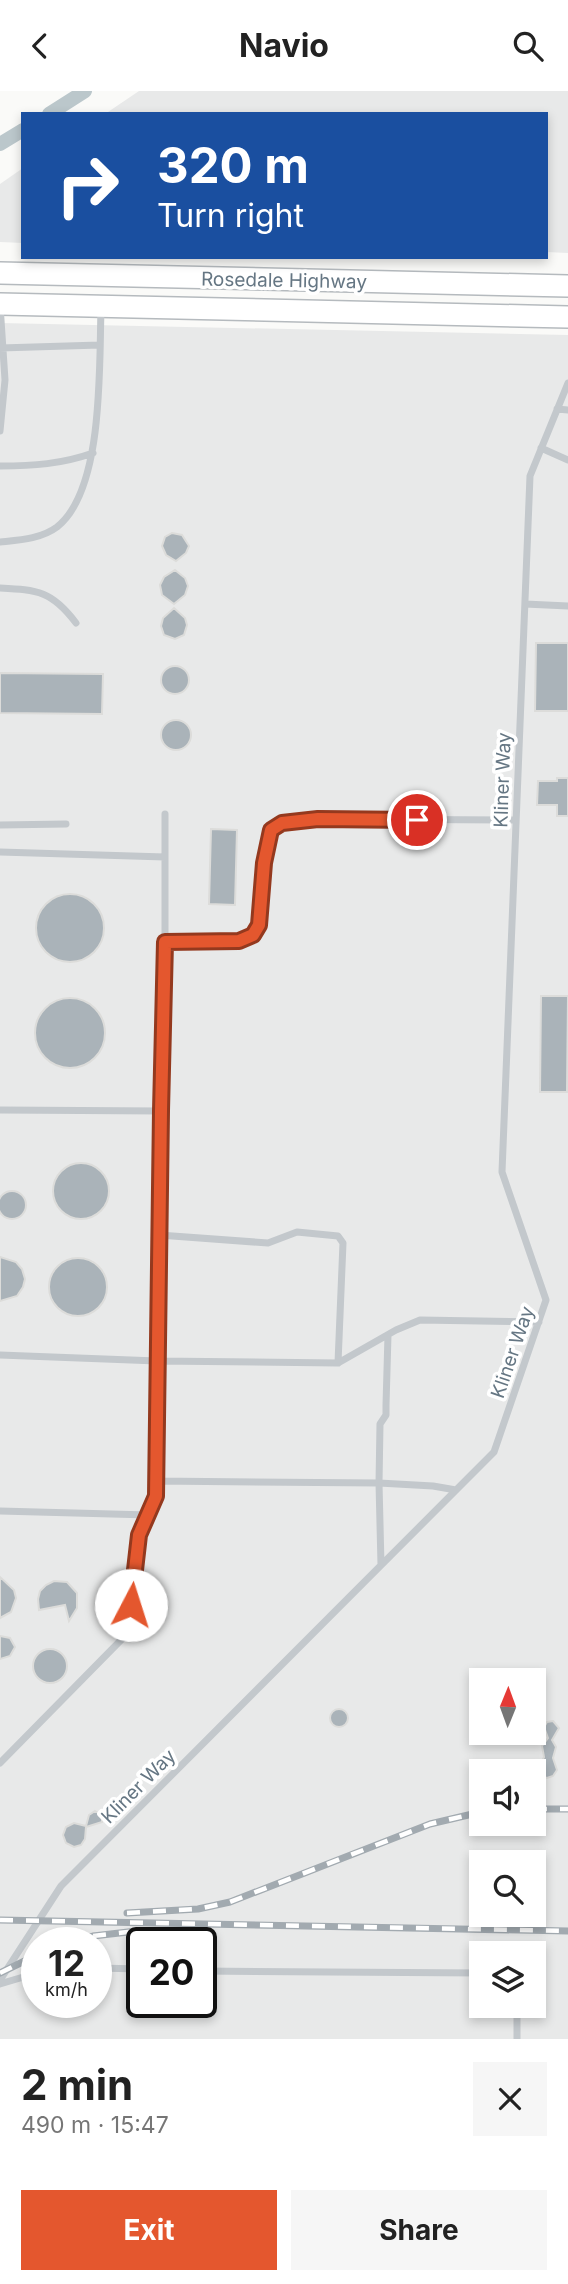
<!DOCTYPE html>
<meta charset="utf-8">
<style>
:root{--surface:#fff;--page:#f6f6f6;--text:#222;--muted:#767676;--accent:#e4572e}
body{margin:0;font-family:Inter,sans-serif;background:var(--page);color:var(--text);height:100vh;display:flex;flex-direction:column;font-size:26px;white-space:nowrap}
*{box-sizing:border-box;margin:0}
p{font-size:23px;color:var(--muted)}
.icon{flex:none;width:38px;height:38px;fill:none;stroke:currentColor;stroke-width:2;stroke-linecap:round;stroke-linejoin:round}
.map{position:relative;height:1948px;overflow:hidden}
.side{display:flex;flex-direction:column;background:var(--surface);flex:1}
.side>*{flex:none}
.top-card{position:absolute;left:21px;top:21px;width:527px;height:147px;border-radius:0px;box-shadow:0 4px 10px #0003;background:#1a4fa0;color:#fff;overflow:hidden}
.needle{width:46px;rotate:1deg}
.controls{position:absolute;left:469px;top:1577px;display:grid;gap:14px}
.controls a{display:grid;place-items:center;width:77px;height:77px;border-radius:0px;background:var(--surface);box-shadow:0 4px 10px #0003;font-size:35px}
.speed{position:absolute;left:21px;top:1836px;display:flex;gap:14px;font-size:35px;font-weight:700;text-align:center}
.speed>*{display:grid;place-content:center;width:91px;height:91px;border-radius:50%;background:var(--surface);box-shadow:0 4px 10px #0003;line-height:1}
.speed small{font-size:18px;font-weight:400}
.speed .limit{border:4px solid #111;border-radius:10px;background:#fff;color:#111}
.pin{position:absolute;display:grid;place-items:center;width:60px;height:60px;color:#fff;margin:-30px;border:4px solid #fff;border-radius:50%;box-shadow:0 2px 7px #0007}
.me{position:absolute;width:77px;margin:-38px;rotate:5deg;stroke-linejoin:round;filter:drop-shadow(0 0 5px #0008)}
.turn{display:flex;align-items:center;gap:24px;height:147px;padding:0 21px;font-size:32px}
.turn .icon{width:91px;height:91px;stroke-width:2.5}
.turn b{display:block;font-size:49px;line-height:60px}
.round{display:grid;place-items:center;flex:none;width:74px;height:74px;border-radius:0px;background:var(--page)}
.summary{display:flex;align-items:center;justify-content:space-between;height:119px;padding:0 21px}
h1{font-size:42px;font-weight:700;line-height:52px}
.button{display:flex;gap:14px;margin-top:auto;padding:14px 21px}
.button a{flex:1;height:80px;border-radius:0px;background:var(--accent);color:#fff;font-size:28px;font-weight:700;line-height:80px;text-align:center}
.button a+a{background:var(--page);color:var(--text)}
header{display:flex;justify-content:space-between;align-items:center;height:91px;padding:0 21px;background:var(--surface);font-size:32px;font-weight:700}
.map>svg:first-child{display:block}
.built{fill:#e8e9e9;fill-rule:evenodd}
.lines{fill:none;stroke-linecap:round;stroke-linejoin:round}
.canal{stroke:#bbc7cb;stroke-width:14}
.building{fill:#aab3b9;stroke:#dcdcda;stroke-width:2}
.primary-casing{stroke:#b5babe;stroke-width:24}
.lane{stroke:#c3c8cc;stroke-width:7}
.primary{stroke:#fff;stroke-width:21}
.rail-casing{stroke:#a2aab0;stroke-width:7}
.rail{stroke:#fff;stroke-width:4.5;stroke-dasharray:13;stroke-linecap:butt}
.route-casing{stroke:#94391e;stroke-width:18}
.route{stroke:#e4572e;stroke-width:12}
.labels{text-anchor:middle;stroke-width:7;stroke-linejoin:round;paint-order:stroke}
.street-label{font-size:19px;fill:#657683;stroke:#fff}
</style>
<header><svg class="icon" aria-label="back" viewBox="0 0 24 24"><path d="M15 5l-7 7 7 7"/></svg>Navio<svg class="icon" aria-label="search" viewBox="0 0 24 24"><circle cx="10" cy="10" r="6"/><path d="M15 15l6 6"/></svg></header>
<div class="map">
<svg width="568" height="1948" viewBox="0 0 568 1948">
<rect width="100%" height="100%" fill="#fafaf8"/>
<path class="built" d="M139,0H568V162L546,161V23H105Z
M23,77V152L0,151V93Z
M0,232L568,244V1948H0ZM481,1589H534V1642H481ZM481,1680H534V1732H481ZM481,1771H534V1824H481ZM37,1852H96V1911H37ZM142,1852H201V1911H142ZM481,1862H534V1914H481Z"/>
<g class="lines">
<path class="canal" d="M49,23L85,0
M0,53L23,39"/>
</g>
<path class="building" d="M172,442L182,444L189,455L186,462L176,470L166,464L162,455L165,446Z
M175,479L185,487L188,495L185,504L174,513L162,504L160,494L164,486Z
M174,517L185,527L187,534L184,544L175,548L164,544L161,535L163,527Z
M536,552H568V620H535Z
M161 589a14 14 0 1 1 28 0a14 14 0 1 1-28 0Z
M0,582L103,583L102,623L0,622Z
M161 644a15 15 0 1 1 30 0a15 15 0 1 1-30 0Z
M557,687H568V725H557V714H537L538,690H557Z
M211,738L237,739L235,814L209,813Z
M36 837a34 34 0 1 1 68 0a34 34 0 1 1-68 0Z
M541,905H568L567,1001H540Z
M35 942a35 35 0 1 1 70 0a35 35 0 1 1-70 0Z
M53 1100a28 28 0 1 1 56 0a28 28 0 1 1-56 0Z
M-2 1114a14 14 0 1 1 28 0a14 14 0 1 1-28 0Z
M0,1166L16,1171L22,1178L25,1188L23,1196L17,1205L0,1210Z
M49 1196a29 29 0 1 1 58 0a29 29 0 1 1-58 0Z
M0,1486L14,1499L16,1507L11,1521L0,1527Z
M54,1490L67,1491L77,1502V1517L69,1530L65,1514L39,1519L38,1508L40,1500L46,1494Z
M0,1545L10,1547L15,1556L10,1565L0,1568Z
M33 1575a17 17 0 1 1 34 0a17 17 0 1 1-34 0Z
M330 1627a9 9 0 1 1 18 0a9 9 0 1 1-18 0Z
M553,1630L559,1637L552,1649L556,1656L553,1667L557,1679L553,1685L547,1687L541,1685L538,1678L544,1666L542,1655L548,1647L544,1636L547,1631Z
M95,1720L102,1724V1731L86,1736L85,1748L81,1754L74,1756L66,1752L63,1744L66,1736L74,1732L86,1735L89,1724Z"/>
<g class="lines">
<g class="primary-casing">
<path id="primary" d="M0,182L568,195
M0,213L568,226"/>
</g>
<path class="lane" d="M0,257L100,254
M557,318L568,319
M0,340L5,289L0,214
M541,357L568,369
M0,375C33,375 62,373 93,362
M0,451C19,449 41,448 57,436C104,399 99,275 101,219
M0,497C38,499 52,500 76,532
M525,513L568,515
M0,734L66,733
M0,761L165,766
M165,851V723
M0,1019L161,1020L165,851L239,850L253,844L259,834L264,772L271,739L282,731L318,728L516,729
M159,1144L268,1152L297,1141L338,1145L343,1152L338,1272
M0,1264L157,1270L338,1272L396,1239L420,1229L539,1231
M156,1390L379,1392L380,1333L386,1324V1314L388,1244
M0,1420L149,1424
M381,1474L379,1392L433,1395L456,1399
M0,1672L123,1547L129,1534L139,1444L156,1405L161,1020
M96,1877L142,1878
M201,1880L481,1882
M0,1889L61,1795L494,1361L546,1209L502,1081L530,385L568,292
M0,1893L37,1882
M515,1914L517,1919V1948"/>
<use href="#primary" class="primary"/>
<g class="rail-casing">
<path id="rail" d="M534,1718H568
M127,1822L198,1818L230,1811L430,1733L481,1721
M0,1829L568,1840
M68,1852L93,1845L137,1840
M0,1882L37,1864"/>
</g>
<use href="#rail" class="rail"/>
</g>
<g class="lines">
<g class="route-casing">
<path id="route" d="M131,1514L139,1444L156,1405L161,1020L165,851L239,850L253,844L259,834L264,772L271,739L282,732L318,728L417,729"/>
</g>
<use href="#route" class="route"/>
</g>
<g class="labels">
<g class="street-label">
<text transform="translate(284 189) rotate(1)" y="7">Rosedale Highway</text>
<text transform="translate(502 689) rotate(-88)" y="7">Kliner Way</text>
<text transform="translate(512 1261) rotate(-71)" y="7">Kliner Way</text>
<text transform="translate(138 1695) rotate(-45)" y="7">Kliner Way</text>
</g>
</g>
</svg>
<div class="controls">
<a><svg class="needle" viewBox="-14 -14 28 28"><path d="M0-13l5 13h-10z" fill="#e53935"/><path d="M0 13l5-13h-10z" fill="#767676"/></svg></a>
<a><svg class="icon" aria-label="sound" viewBox="0 0 24 24"><path d="M4 9h4l5-4v14l-5-4H4zM17 9q2 3 0 6"/></svg></a>
<a><svg class="icon" aria-label="search" viewBox="0 0 24 24"><circle cx="10" cy="10" r="6"/><path d="M15 15l6 6"/></svg></a>
<a><svg class="icon" aria-label="layers" viewBox="0 0 24 24"><path d="M12 4l9 5-9 5-9-5zM3 14l9 5 9-5"/></svg></a>
</div>
<div class="speed"><div>12<small>km/h</small></div><div class="limit">20</div></div>
<div class="pin" style="left:417px;top:729px;background:#d93025"><svg class="icon" aria-label="arrive" viewBox="0 0 24 24"><path d="M6 21V4h12l-3 4 3 4H6"/></svg></div>
<svg class="me" style="left:131px;top:1514px" viewBox="-20 -20 40 40"><circle r="19" fill="#fff"/><path d="M0-13L10 11 0 6-10 11z" fill="#e4572e"/></svg>
<div class="top-card">
<div class="turn"><svg class="icon" aria-label="right" viewBox="0 0 24 24"><path d="M7 20v-9h11M14 6l5 5-5 5"/></svg><div><b>320 m</b>Turn right</div></div>
</div>
</div>
<section class="side">
<div class="summary"><div><h1>2 min</h1><p>490 m · 15:47</p></div><a class="round"><svg class="icon" aria-label="close" viewBox="0 0 24 24"><path d="M6 6l12 12M18 6L6 18"/></svg></a></div>
<div class="button"><a>Exit</a><a>Share</a></div>
</section>
